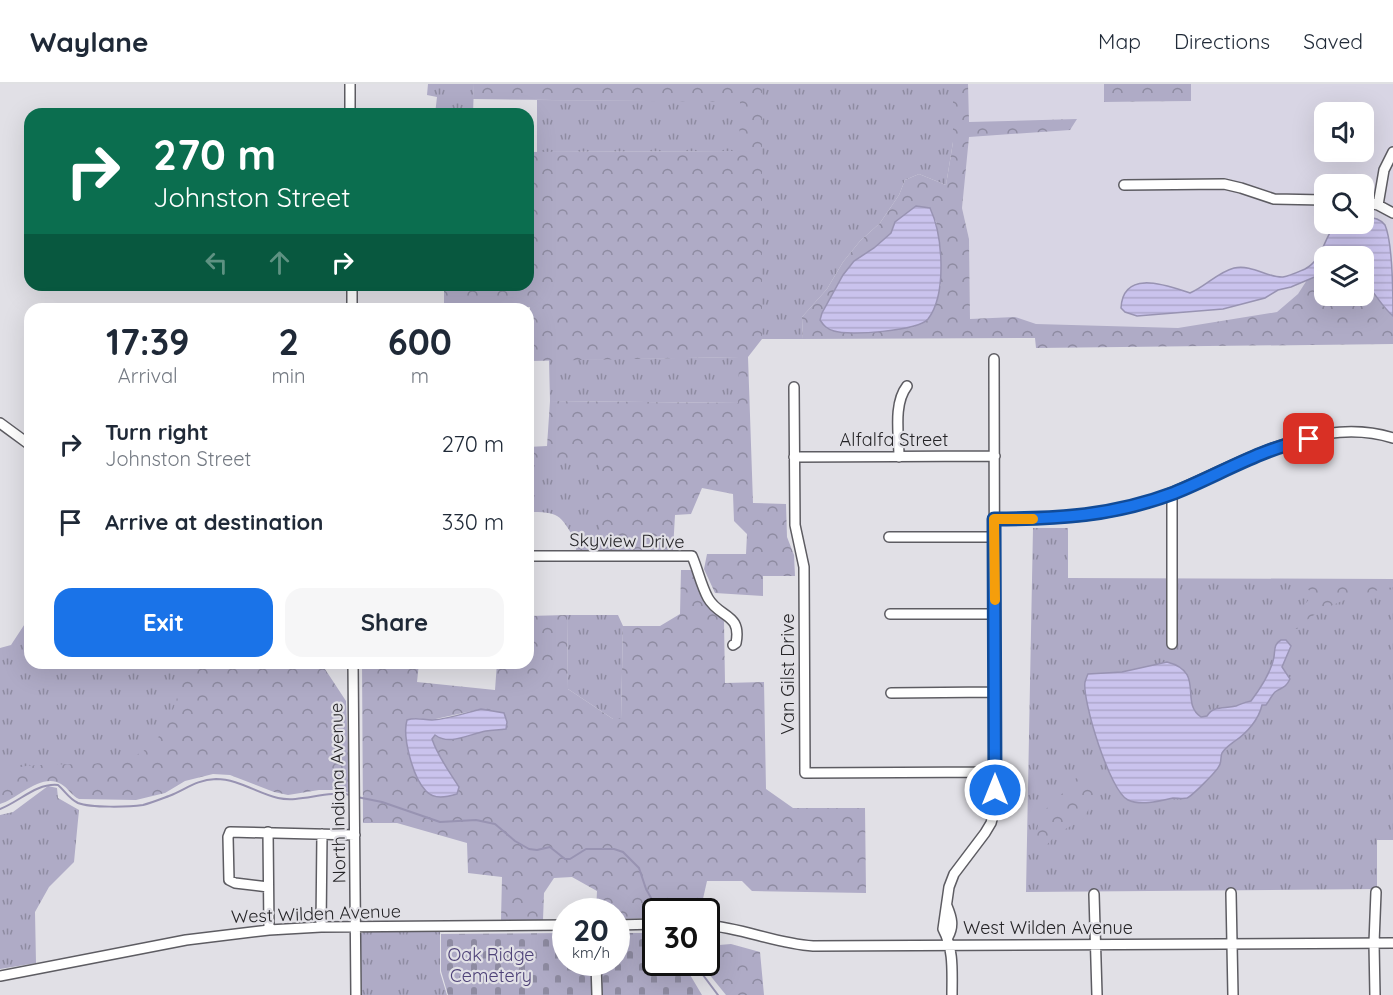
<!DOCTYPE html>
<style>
:root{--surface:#fff;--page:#f6f6f7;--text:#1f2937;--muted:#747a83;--line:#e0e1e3;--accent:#1a73e8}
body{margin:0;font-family:Quicksand,sans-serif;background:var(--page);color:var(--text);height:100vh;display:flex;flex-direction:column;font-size:22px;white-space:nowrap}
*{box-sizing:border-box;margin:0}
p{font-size:20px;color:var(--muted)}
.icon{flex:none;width:33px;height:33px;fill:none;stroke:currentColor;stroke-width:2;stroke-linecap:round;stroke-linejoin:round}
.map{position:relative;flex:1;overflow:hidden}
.side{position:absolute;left:24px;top:219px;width:510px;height:366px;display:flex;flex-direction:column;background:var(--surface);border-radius:18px;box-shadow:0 6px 24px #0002}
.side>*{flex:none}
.top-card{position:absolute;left:24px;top:24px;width:510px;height:183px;border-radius:18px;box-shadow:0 6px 24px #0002;background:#0b6e4f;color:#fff;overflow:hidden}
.controls{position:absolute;left:1314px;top:18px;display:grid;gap:12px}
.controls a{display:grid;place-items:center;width:60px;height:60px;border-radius:12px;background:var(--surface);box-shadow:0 6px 24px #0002;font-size:30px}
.speed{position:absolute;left:552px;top:814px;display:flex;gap:12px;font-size:30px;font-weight:700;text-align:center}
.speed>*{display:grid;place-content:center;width:78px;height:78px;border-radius:50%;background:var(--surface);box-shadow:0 6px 24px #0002;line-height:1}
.speed small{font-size:15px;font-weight:400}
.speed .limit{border:3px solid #111;border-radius:9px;background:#fff;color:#111}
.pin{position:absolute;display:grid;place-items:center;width:51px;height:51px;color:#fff;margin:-26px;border-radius:12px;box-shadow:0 3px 9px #0006}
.me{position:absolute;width:66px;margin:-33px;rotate:0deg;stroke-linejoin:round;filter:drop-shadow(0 0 4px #0008)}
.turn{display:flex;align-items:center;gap:21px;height:126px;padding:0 30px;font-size:27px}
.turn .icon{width:78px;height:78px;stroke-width:2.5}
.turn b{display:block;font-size:42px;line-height:51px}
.lanes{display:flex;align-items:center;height:57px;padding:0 30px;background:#0003;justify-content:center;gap:30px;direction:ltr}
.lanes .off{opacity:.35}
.eta{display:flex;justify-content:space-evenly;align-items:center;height:102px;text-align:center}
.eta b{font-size:36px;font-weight:800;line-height:42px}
.primary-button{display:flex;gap:12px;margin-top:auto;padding:12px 30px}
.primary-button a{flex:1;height:69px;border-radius:18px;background:var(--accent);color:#fff;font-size:24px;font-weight:800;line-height:69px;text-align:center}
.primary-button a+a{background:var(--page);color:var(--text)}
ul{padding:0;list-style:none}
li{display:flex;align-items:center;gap:18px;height:78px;padding:0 30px}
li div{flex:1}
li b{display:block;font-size:22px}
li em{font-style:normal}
header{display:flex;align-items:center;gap:36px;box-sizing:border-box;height:84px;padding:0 30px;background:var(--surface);border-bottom:2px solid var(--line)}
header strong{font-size:28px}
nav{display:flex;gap:33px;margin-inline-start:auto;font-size:21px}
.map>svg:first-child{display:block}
.built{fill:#d8d5e4;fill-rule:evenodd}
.grass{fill:url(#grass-tufts)}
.forest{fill:url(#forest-crowns);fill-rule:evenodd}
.cemetery{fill:url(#cemetery-stones)}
.water{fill:url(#water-rules);stroke:#9893b2;stroke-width:1.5}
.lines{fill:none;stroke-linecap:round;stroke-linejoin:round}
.stream{stroke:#9893b2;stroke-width:2}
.minor-casing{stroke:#5d5c62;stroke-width:12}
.minor{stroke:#fff;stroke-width:9}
.route-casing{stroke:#114b97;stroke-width:15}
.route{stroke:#1a73e8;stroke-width:10}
.slow{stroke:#f59e0b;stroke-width:10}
.labels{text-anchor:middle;stroke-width:4.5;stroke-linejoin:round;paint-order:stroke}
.street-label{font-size:18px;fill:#252427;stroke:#e1e0e6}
.park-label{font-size:18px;fill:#4e4278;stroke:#e1e0e6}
</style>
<header>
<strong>Waylane</strong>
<nav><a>Map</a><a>Directions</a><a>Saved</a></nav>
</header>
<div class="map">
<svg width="1393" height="911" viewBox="0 0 1393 911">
<defs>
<pattern id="grass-tufts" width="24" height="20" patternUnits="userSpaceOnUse" patternTransform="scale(1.5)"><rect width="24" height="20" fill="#afabc6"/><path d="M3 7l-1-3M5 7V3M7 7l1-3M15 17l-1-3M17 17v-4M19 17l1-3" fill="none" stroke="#8e8ba1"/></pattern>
<pattern id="forest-crowns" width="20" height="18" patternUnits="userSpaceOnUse" patternTransform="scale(1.5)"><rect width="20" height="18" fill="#afabc6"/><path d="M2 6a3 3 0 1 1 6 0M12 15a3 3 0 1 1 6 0" fill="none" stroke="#8e8ba1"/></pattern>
<pattern id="cemetery-stones" width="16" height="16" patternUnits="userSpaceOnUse" patternTransform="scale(1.5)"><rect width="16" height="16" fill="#afabc6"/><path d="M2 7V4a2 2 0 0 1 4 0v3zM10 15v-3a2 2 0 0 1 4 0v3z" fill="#8e8ba1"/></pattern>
<pattern id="water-rules" width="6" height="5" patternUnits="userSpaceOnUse" patternTransform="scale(1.5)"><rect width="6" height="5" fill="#cac3ed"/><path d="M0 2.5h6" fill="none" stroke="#ada7cb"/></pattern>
</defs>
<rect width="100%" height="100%" fill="#e1e0e6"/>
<path class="built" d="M968,0H1104V18L1191,17V0H1393V251L970,254L969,155L962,124L968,38ZM1324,28H1364V68H1324ZM1324,100H1364V140H1324ZM1324,172H1364V212H1324Z"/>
<path class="grass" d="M428,0H474L473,30H435L437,13L427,11Z
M762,0H953V58L946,101L919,90L905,96L899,111L880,139L860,157L843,178L827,205L802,233L803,255H762Z
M537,16L740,17V67L537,68Z
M739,273V319L550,317L549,276Z
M528,376H600V456H575C560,430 559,428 528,428Z
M1033,444H1068V494L1393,495V756H1377V805L1026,808Z
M567,531H618L623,542L621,635H613L568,605Z
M30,532V579H187L182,611L166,648L145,670L120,680L0,689V564L11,561Z
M48,702L57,704L58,714L79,726L74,778L49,803L35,828L36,879L0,885V731L13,728Z
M365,847H440V888L447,911H360L359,851Z"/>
<path class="forest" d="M474,0H762V255L748,273L753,419L786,420L787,453L794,471L795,492H763V512L715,509L704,485L707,470H746L747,450L734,437L733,410L702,404L691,430L675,431L673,466H576L575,456H600V376H528V363L547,362L550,317L738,319L739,273L530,277V223L444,224V201H528V68L739,67L740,18L473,15Z
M953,0H968L969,38L1077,35L1070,46L969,53L962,124L969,155L970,235L1015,233L1036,240L1178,244L1277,228L1298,210L1307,196L1324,189V212H1364V198C1375,208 1381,222 1393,232V260L1036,264L1035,254L803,255L802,233L827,205L843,178L860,157L880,139L899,111L905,96L919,90L946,101L953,58ZM916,122L936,137L941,201L914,243L857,249L836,248L822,229L843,191L855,177L874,164L891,149L896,138Z
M1104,0H1191V17L1104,18Z
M681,486H694L703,516L724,537L725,599L764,598L766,705L793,724H865L866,809L752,807L742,797H707L700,828H656L655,834L617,835L616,828H596L597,807L572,793L554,794L544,809L543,836H501L502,793L468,789L467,759L397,739H363L362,579H419L417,598L495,606L497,579H528V532L567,531L568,605L613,635H621L623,542H660L680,530ZM481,625L504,629L506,645C499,646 492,646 486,647C470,650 449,662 435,651L432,655L447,688L454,696L406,656L414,634L431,636Z
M1393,498V503C1362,509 1319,521 1297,545L1292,542C1293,528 1307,522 1312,510L1307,504L1298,499Z
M185,579H321L346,617L350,709L338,706H319L288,711L274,708L230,691L213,690L185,697L165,709L136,716L79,715C72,712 68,704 61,700C42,688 17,715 0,720V687C14,684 28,681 41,681C71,679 116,684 142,668C171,650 179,610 185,579Z
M1082,691L1093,695L1099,703L1096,714L1082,736L1058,749L1037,771V746L1041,728L1053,720L1075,695Z
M731,860L760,868L764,911H726L700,879H706L707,862Z"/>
<path class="cemetery" d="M565,849L566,879H616L617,849H655L656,879H683L702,911H448L441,887V850Z"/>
<path class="water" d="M916,122L930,124C943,152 947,210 928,235C918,247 849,252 834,247C827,245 824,242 820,236L822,229L843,191L854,177L874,164L891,149L895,138Z
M1364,133C1371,133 1380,134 1385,141C1393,159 1393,209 1393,232C1381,222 1375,208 1364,198V172H1324V189L1291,203L1278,206L1265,214L1223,225L1137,232L1125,228L1121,224C1123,184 1168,202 1190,209C1205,203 1218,188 1234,184C1252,180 1268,194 1283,193C1290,192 1298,188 1305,185C1326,174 1324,145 1340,140C1347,138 1357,140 1364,140Z
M1281,556H1286L1291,562L1282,583L1290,595C1285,605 1282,603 1275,608C1272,611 1269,617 1266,621H1262C1259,635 1247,649 1235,657C1231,660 1225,664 1222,669C1220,673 1222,678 1219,682C1217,687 1192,712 1187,714C1183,715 1178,714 1173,714C1160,717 1141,722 1128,716C1110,708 1082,616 1085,598C1086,595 1087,592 1088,590L1122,588L1167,578C1206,588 1179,618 1201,633L1207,632C1214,621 1224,625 1236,622C1241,620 1245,618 1251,617C1260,605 1271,589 1274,573C1275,565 1274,560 1281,556Z
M481,625L504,629L507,638L506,645C499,646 493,646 486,647C469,650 450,662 435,651L432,655C438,673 449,687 459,703L457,710C447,713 434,716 426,707C413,694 402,653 407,636C416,633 423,636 432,636C449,635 465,629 481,625Z"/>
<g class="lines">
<path class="stream" d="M357,713L382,718L440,738L476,736L495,740L515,757L529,765L537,766L550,763L565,775H570L586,765H614L623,768L639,784L646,805L659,828
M0,725C19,718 36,699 58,701C65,707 69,715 78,719C91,724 129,723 143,721C151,719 161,715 169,712C187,705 195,696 216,695C238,695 257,709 278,714C301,719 326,706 351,711
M694,879L718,911"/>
<g class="minor-casing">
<path id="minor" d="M350,0V30
M1124,101L1224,100L1241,104L1274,115L1324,116
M1364,118L1378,121L1393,129
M1378,121L1384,86L1393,68
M352,201V225
M794,303L795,441L804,483L805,689L995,688
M0,339L30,361
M794,373L995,372
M899,373C899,351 893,320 907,302
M1172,409V560
M994,435C1042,435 1088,435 1134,422C1216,399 1304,326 1393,354
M889,453H994
M528,472H692C698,486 701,501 708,514C719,534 742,529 736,559L733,561
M890,530H995
M353,579L356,911
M891,609L995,608
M268,748L269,846
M268,803L235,799L229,796L228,753L230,748L355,751
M1231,809L1233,911
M1094,810L1097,911
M947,822C952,834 954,842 948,853
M616,841L656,840
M706,841C743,844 777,860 813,862L1393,859
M321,843L322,750
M596,879L597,911
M0,892L186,856L269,846L321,843L566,841
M952,911C952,887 954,866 943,845L949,803L954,790L985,749L991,739L995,724L994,275
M1375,911L1374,859L1376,808"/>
</g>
<use href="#minor" class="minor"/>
</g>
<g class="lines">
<g class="route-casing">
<path id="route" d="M995,706L994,435C1058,435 1113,432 1174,409C1221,390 1258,366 1309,355"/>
</g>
<use href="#route" class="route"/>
<path class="slow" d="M995,516L994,435H1033"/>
</g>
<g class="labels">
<g class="street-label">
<text x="894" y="362">Alfalfa Street</text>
<text transform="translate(627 457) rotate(1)" y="6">Skyview Drive</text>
<text transform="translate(788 590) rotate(-90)" y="6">Van Gilst Drive</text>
<text transform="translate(338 709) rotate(-91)" y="6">North Indiana Avenue</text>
<text transform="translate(316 830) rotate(-2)" y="6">West Wilden Avenue</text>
<text x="1048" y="850">West Wilden Avenue</text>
</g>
<g class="park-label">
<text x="491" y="877">Oak Ridge<tspan x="491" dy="21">Cemetery</tspan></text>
</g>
</g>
</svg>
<div class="controls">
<a><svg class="icon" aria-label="sound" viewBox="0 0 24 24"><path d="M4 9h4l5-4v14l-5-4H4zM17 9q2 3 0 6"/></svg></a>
<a><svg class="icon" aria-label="search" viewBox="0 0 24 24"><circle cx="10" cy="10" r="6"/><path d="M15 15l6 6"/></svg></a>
<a><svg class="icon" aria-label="layers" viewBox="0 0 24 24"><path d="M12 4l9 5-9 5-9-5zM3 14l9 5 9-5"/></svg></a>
</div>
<div class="speed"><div>20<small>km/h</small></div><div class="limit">30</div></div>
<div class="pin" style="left:1309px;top:355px;background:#d93025"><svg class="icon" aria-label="arrive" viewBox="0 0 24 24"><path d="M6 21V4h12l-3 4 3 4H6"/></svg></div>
<svg class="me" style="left:995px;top:706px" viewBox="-20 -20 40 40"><circle r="17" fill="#1a73e8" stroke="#fff" stroke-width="3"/><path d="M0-11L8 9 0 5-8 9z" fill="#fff"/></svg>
<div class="top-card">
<div class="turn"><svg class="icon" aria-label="right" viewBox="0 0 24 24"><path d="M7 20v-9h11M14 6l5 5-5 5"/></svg><div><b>270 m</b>Johnston Street</div></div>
<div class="lanes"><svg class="icon off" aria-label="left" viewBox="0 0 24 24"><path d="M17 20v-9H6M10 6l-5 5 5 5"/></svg><svg class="icon off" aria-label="ahead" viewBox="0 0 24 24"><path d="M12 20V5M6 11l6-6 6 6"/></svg><svg class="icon" aria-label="right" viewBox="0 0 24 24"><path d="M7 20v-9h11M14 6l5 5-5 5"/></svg></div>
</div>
<section class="side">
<div class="eta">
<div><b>17:39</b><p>Arrival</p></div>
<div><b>2</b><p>min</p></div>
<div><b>600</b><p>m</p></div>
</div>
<ul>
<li><svg class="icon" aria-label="right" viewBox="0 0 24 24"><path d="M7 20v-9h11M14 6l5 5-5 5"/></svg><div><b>Turn right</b><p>Johnston Street</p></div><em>270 m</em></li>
<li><svg class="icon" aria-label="arrive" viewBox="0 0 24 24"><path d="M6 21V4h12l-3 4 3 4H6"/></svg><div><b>Arrive at destination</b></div><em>330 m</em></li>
</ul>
<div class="primary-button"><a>Exit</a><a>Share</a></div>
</section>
</div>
